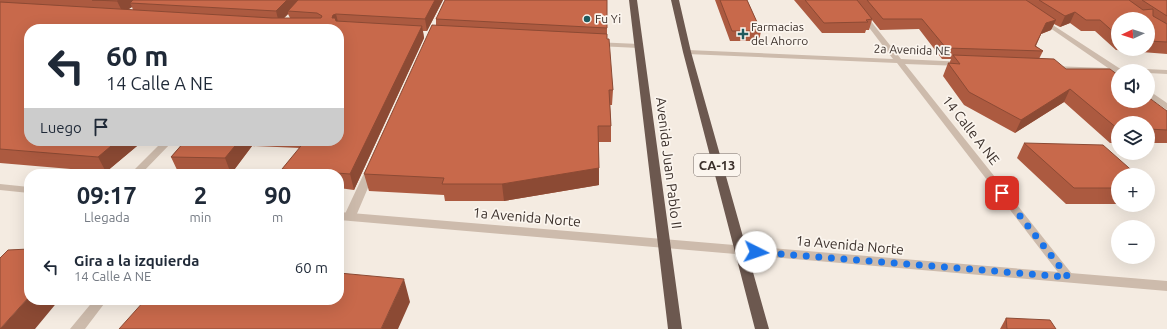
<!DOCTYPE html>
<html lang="es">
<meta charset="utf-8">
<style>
:root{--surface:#fff;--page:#f6f6f7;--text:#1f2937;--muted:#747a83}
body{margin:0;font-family:Ubuntu,sans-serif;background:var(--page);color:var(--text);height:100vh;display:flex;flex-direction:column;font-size:15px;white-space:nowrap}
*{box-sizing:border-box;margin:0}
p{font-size:13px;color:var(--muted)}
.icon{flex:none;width:22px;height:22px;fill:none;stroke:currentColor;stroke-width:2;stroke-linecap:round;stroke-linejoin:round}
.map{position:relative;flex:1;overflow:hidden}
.side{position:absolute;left:24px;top:169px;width:320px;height:136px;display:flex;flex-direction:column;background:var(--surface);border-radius:16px;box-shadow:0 4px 16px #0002}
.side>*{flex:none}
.banner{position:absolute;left:24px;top:24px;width:320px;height:122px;border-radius:16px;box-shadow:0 4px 16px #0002;background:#fff;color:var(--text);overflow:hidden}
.needle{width:26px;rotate:266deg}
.controls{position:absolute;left:1111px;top:12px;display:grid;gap:8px}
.controls a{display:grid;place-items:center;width:44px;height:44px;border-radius:50%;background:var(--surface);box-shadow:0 4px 16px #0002;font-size:20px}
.pin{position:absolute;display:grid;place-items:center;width:34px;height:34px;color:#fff;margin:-17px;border-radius:8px;box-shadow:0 2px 6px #0006}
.me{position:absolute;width:44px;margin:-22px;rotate:94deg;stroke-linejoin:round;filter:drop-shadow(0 0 3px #0008)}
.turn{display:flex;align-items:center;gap:14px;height:84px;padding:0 16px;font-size:18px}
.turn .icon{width:52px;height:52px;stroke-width:2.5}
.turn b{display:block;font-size:28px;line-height:34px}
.then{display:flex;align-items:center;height:38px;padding:0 16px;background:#0003;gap:8px;font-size:15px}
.eta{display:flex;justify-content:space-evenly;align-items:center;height:68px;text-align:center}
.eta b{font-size:24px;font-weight:600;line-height:28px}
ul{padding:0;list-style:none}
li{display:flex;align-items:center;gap:12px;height:60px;padding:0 16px}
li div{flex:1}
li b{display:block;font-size:15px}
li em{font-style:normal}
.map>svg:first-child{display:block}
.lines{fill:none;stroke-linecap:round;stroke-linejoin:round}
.minor{fill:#cdbbac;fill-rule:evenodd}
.tertiary{fill:#cdbbac;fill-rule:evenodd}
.trunk{fill:#6c584f;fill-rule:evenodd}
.wall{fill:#ac5a40;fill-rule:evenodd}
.shaded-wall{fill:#8c4a34}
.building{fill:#c8694b;stroke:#8c4a34}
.route{stroke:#1a73e8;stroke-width:7;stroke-dasharray:0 12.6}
.poi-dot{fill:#1f5a5e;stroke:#fbf5ee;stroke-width:1.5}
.labels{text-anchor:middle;stroke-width:3.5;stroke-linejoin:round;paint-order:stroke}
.far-poi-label{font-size:12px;fill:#3b302b;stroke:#fbf5ee;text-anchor:start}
.far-street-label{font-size:12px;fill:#3b302b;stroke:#fbf5ee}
.shield{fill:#fbf5ee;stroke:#756b66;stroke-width:1}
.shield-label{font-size:13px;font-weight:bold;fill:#3b302b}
.street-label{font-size:14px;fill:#3b302b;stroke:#fbf5ee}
</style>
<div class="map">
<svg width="1167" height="329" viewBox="0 0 1167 329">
<rect width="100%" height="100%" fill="#f4ebe1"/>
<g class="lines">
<path class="minor" d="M848,0H854L901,59L965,62V66H962L905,64L1072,274L1074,277L1072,280L1068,282L1064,280L897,63L687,54L683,52L687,50L893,59Z
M1042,18L1119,68L1136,69L1140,71H1118V73L1049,70L1048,68L1052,66L1108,68L1040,21V19Z
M594,42L639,44L643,46L639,48L597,46L593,44Z
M1145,69L1167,70V74L1148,73V71H1144Z
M1148,90L1167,103V110L1148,97Z
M163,141H173L141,174H130Z
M371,166L376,169L356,216L354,219H346L344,216L366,169Z
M94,300H107L85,329H70Z"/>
<path class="tertiary" d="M0,184L29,187V193L0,190Z
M339,212L1167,281V291L339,220Z"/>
<path class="trunk" d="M629,0H637L682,329H668Z
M671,0H679L691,52L769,329H755L683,52Z"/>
</g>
<path class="wall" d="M0,0H443L427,31H423L424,38L354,190L339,188V174H284L282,169L300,148L252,146L231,174L178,172L171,157L184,142H174V141H339V29H29L143,141L106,172L0,163ZM132,7L133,10L128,9ZM288,14L290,18H284Z
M607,0V39L613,90L612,105H610L611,126V142H599V185L504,201H445L444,195L369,191L364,174L436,25V19Z
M715,0H747L761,31L759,41H730Z
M794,0H1167V54L1116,50L1095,31H1081L1070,23L1060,27L1054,24L1051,30L1041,34L1036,46L1043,51L1039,59L1167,111V143H1148V123H1118V143H1110L1064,102L1015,133L964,105L943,76L948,63L949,64L951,59H942L919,29L880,30L872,20L869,30H866L865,33H822ZM1118,19H1148V49H1118Z
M1024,143L1118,175V204H1066L1017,158Z
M1148,185L1152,188L1148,194Z
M1006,318L1056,329H1000Z"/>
<path class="shaded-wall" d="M119,0H141L130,3L132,7L123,13L117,1Z
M287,0H301L288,11V14L279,23L276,11Z
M435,0H443L427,31L425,19Z
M1075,12L1070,23L1060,27L1065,16Z
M336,14L339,26L332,18L333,15Z
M1056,20L1051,30L1041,34L1033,51L1046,23Z
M422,26L424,38L354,190L350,174Z
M1070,89L1064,102L1015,133L1021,120Z
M117,141H143L106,172L98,157Z
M239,141H250L252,146L231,174L225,158Z
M599,168V185L504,201L502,184Z
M404,279L410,302L398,329H381Z
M29,297V300H59L35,329H0Z"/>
<path class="building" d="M92,0H119L117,1Z
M133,0H287L276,11L130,3Z
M298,0H435L425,19L336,14L333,15L332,18H335L336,21L422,26L350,174L282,169L305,141H339V29H29V141H117L98,157L0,149V2L272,18H321L322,16L317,13L288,11Z
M445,0H607V28L436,19Z
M720,0H747L761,31H732Z
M805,0H857L872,19L866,20L868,22L824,23Z
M867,0H1026L1056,20L1046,23L1035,46L1043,51L946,48L922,19H883Z
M1039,0H1129L1143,10L1153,9V16L1167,24V42L1148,41V19H1118V36L1100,20H1086L1075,12L1065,16Z
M1142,0H1167V16Z
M432,25L607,34V39H609L613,90H609L611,126H598L599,168L502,184H442L444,178L364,174Z
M953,55L1054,59L1066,69H1110L1118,75V101H1148V97L1167,111V130L1148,129V123H1118V129L1070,89L1021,120L969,92L948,63L960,64Z
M185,141H239L225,158L171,157Z
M1024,143L1103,145L1137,175H1118V188H1074Z
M1148,185L1152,188H1148Z
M29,249V297L0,329V258L8,250Z
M339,273L404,279L381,329H119L145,300H339Z
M1006,318L1050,320L1056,329H1007Z"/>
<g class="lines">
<path class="route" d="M756,252L1068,277L1002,193"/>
</g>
<g class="poi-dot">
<circle cx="587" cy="19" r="4"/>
<path d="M741 28h4v4h4v4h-4v4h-4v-4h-4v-4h4z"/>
</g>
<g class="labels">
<g class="far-poi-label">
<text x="595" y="23">Fu Yi</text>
<text x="751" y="31">Farmacias<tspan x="751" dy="14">del Ahorro</tspan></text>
</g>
<g class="far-street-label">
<text transform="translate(912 50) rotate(2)" y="4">2a Avenida NE</text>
</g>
<rect class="shield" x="694" y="154" width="46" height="22" rx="3"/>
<g class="shield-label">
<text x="717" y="170">CA-13</text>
</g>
<g class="street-label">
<text transform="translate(971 130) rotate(52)" y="5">14 Calle A NE</text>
<text transform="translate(669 163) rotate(83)" y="5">Avenida Juan Pablo II</text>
<text transform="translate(527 217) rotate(5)" y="5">1a Avenida Norte</text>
<text transform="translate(850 245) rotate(5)" y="5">1a Avenida Norte</text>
</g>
</g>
</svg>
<div class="controls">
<a><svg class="needle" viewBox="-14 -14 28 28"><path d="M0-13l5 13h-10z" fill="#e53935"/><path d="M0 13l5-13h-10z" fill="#747a83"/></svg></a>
<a><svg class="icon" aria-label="sound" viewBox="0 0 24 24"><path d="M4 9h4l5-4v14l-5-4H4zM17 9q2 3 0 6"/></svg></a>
<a><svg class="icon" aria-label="layers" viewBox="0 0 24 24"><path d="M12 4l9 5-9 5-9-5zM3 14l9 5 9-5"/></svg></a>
<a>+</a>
<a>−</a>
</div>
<div class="pin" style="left:1002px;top:193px;background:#d93025"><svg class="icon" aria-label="arrive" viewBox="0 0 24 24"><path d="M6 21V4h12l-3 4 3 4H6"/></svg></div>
<svg class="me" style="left:756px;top:252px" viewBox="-20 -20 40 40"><circle r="19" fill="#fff"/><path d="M0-13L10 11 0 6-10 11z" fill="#1a73e8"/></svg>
<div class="banner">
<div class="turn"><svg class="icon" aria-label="left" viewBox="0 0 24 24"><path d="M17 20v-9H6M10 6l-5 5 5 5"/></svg><div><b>60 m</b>14 Calle A NE</div></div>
<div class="then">Luego<svg class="icon" aria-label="arrive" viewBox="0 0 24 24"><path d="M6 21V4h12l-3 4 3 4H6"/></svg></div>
</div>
<section class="side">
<div class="eta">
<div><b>09:17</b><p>Llegada</p></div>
<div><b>2</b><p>min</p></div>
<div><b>90</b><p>m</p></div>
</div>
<ul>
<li><svg class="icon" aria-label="left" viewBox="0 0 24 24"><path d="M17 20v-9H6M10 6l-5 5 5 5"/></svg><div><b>Gira a la izquierda</b><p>14 Calle A NE</p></div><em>60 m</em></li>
</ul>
</section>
</div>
